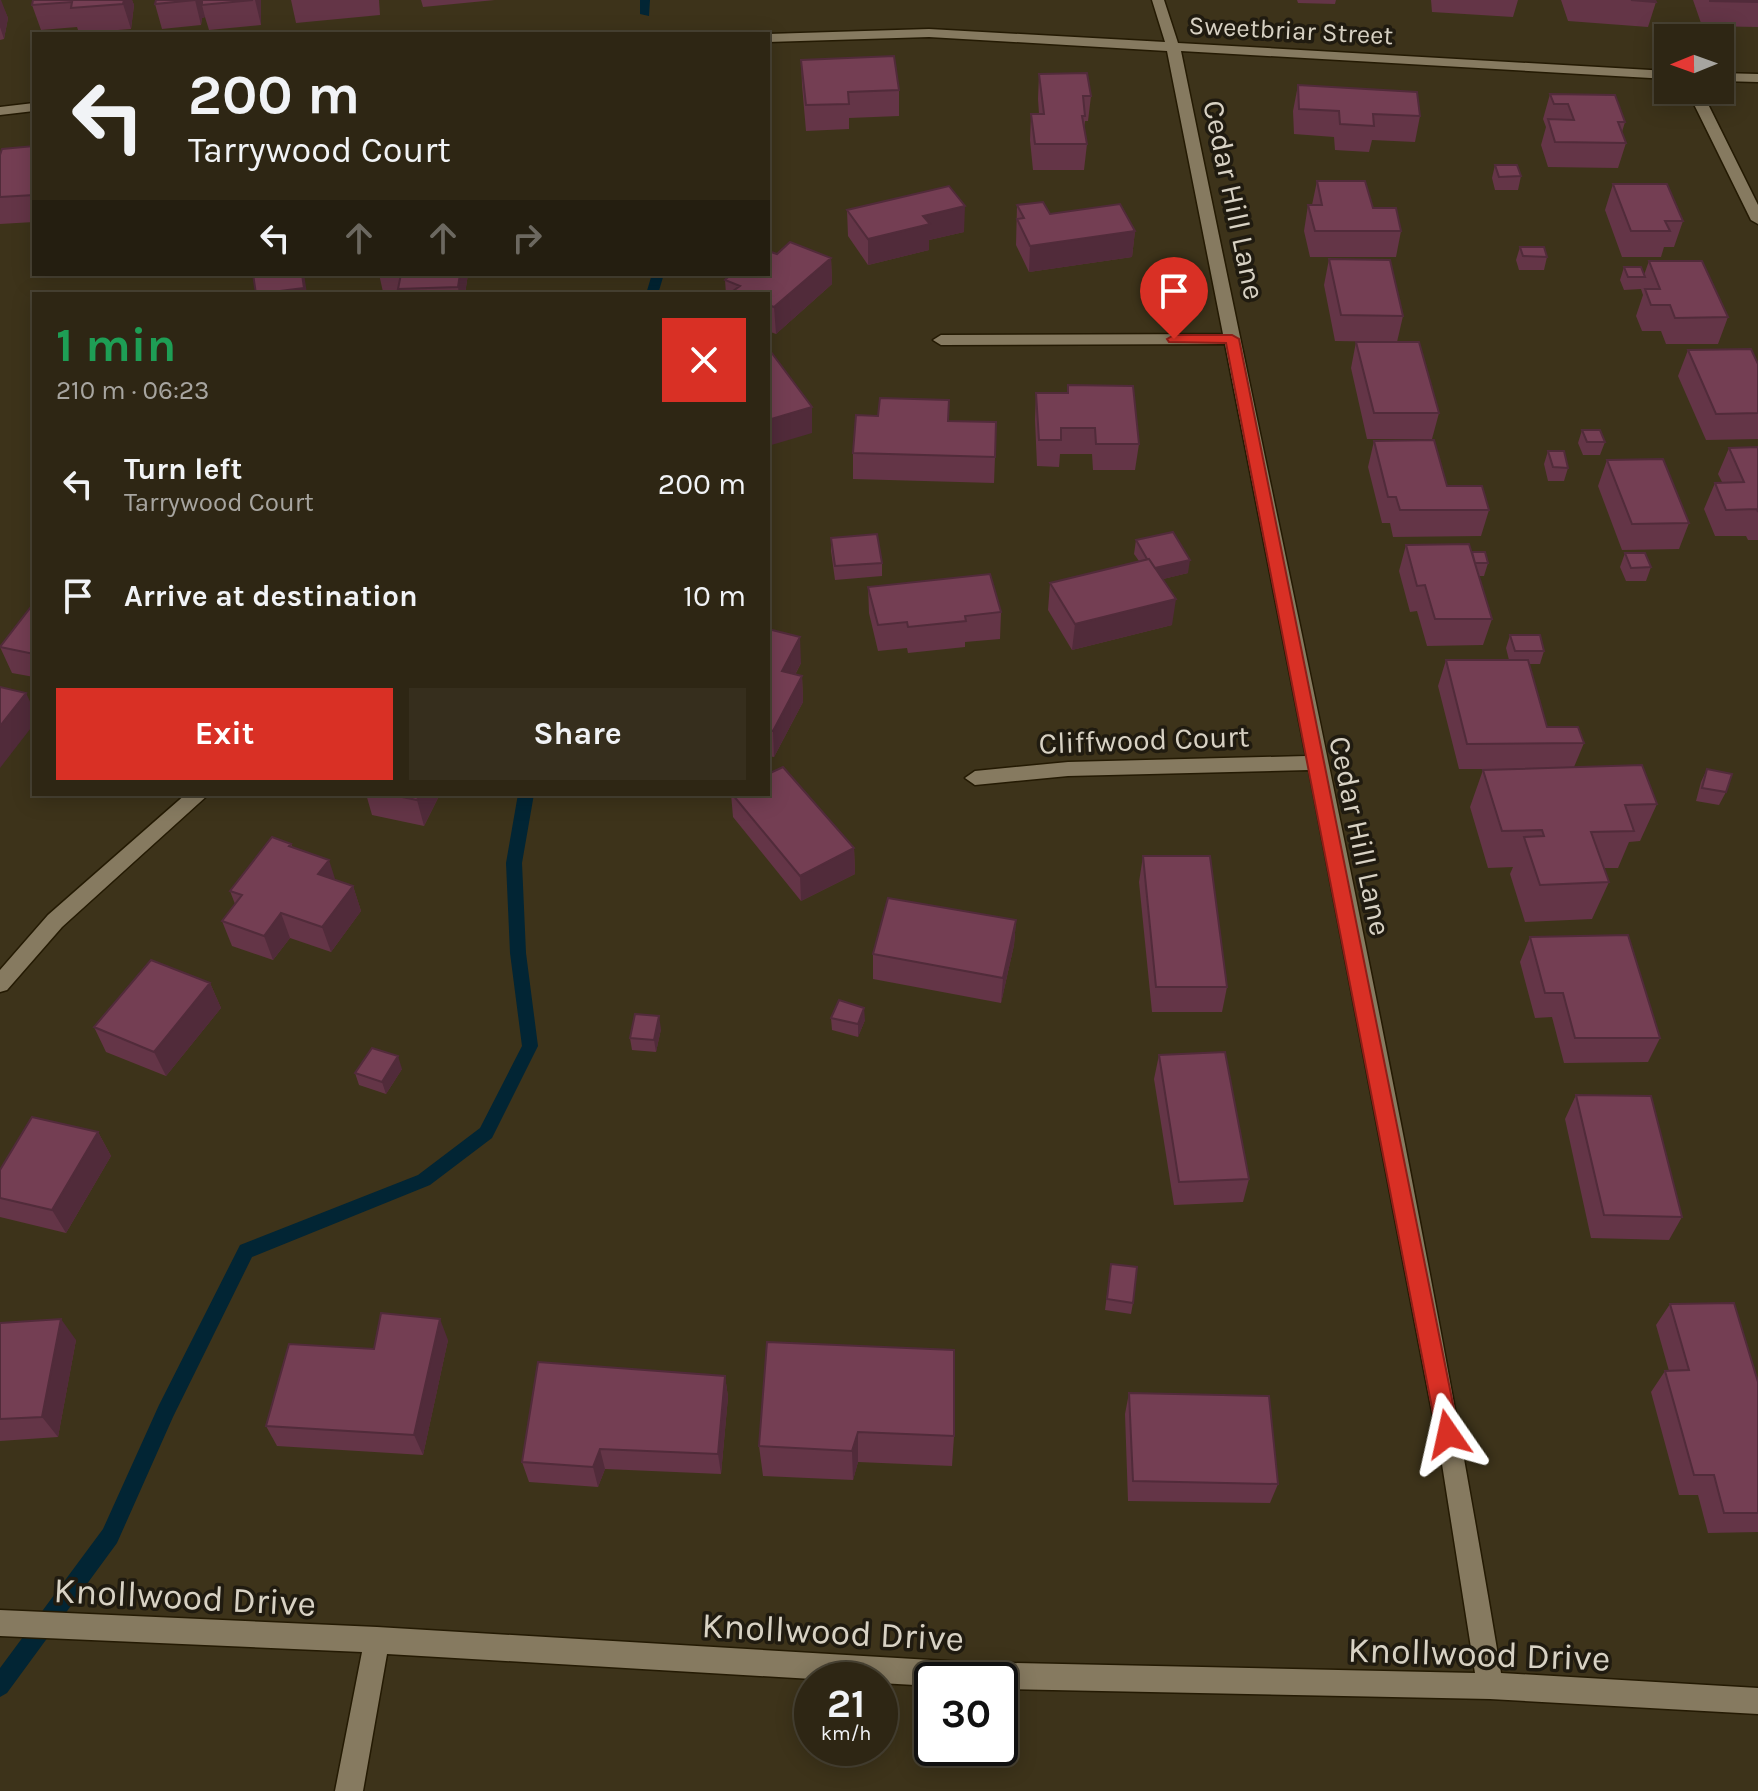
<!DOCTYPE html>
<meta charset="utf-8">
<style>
:root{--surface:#2e2614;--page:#362e1d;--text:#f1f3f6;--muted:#a7a5a0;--line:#494334;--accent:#d93025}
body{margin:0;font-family:Karla,sans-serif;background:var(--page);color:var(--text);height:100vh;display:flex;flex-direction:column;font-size:30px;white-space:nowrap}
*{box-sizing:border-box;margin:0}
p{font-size:26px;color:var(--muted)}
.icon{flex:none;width:44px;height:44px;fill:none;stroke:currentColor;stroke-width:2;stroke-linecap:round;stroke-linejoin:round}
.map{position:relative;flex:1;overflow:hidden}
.side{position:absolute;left:32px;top:292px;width:738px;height:504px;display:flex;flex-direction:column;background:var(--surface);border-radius:0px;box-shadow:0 4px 20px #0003,0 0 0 2px var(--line)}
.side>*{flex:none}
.hud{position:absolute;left:32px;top:32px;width:738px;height:244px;border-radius:0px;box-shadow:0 4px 20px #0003,0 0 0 2px var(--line);background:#2e2614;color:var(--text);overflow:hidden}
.needle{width:52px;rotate:269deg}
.buttons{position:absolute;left:1654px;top:24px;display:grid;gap:16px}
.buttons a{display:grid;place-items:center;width:80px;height:80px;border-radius:0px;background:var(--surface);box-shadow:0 4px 20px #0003,0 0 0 2px var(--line);font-size:40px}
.speed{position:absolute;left:794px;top:1662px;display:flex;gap:16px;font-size:40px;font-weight:700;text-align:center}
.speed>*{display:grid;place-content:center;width:104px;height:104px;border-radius:50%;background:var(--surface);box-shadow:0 4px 20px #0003,0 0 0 2px var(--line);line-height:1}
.speed small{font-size:20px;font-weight:400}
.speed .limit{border:4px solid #111;border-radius:12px;background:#fff;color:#111}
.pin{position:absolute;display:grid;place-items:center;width:68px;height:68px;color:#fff;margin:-82px -34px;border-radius:50% 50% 50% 0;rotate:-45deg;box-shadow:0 0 8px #0007}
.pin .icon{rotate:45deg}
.me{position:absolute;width:88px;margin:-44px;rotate:349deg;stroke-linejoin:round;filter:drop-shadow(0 0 6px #0008)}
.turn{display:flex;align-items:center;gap:28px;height:168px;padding:0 24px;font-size:36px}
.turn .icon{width:104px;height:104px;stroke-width:2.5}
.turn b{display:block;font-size:56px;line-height:68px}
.lanes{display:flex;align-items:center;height:76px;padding:0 24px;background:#0003;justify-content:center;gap:40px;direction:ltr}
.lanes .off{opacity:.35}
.round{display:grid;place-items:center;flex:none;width:84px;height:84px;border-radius:0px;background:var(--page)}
.headline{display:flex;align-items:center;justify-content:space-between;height:136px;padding:0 24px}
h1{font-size:48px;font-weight:700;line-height:60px;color:#1e9e55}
.cta{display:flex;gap:16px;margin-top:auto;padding:16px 24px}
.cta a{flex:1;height:92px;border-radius:0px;background:var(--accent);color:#fff;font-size:32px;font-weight:700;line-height:92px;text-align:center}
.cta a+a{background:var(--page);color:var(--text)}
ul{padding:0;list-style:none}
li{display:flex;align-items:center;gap:24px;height:112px;padding:0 24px}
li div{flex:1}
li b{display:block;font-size:30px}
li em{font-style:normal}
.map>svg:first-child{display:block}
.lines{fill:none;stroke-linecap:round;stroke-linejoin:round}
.stream{fill:#022534;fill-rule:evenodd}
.minor-casing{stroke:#241a03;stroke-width:3}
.minor{fill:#867a60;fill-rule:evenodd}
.wall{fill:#643547}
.shaded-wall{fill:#512b3a}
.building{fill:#743e53;stroke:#512b3a;stroke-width:2}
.route{fill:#d93025;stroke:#8d1f18;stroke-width:2}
.labels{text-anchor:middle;stroke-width:7;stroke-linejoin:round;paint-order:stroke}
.far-street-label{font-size:26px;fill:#d8d2c4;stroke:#201b10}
.street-label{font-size:30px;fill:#d8d2c4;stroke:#201b10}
.near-street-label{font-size:36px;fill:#d8d2c4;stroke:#201b10}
</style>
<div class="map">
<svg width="1758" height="1791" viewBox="0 0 1758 1791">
<rect width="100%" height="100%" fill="#3d331a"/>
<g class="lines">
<path class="stream" d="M640,0H650L649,16L640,14Z
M652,274H664L658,294H646Z
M518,794H534L522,863L526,953L538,1046L492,1138L430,1185L252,1257L173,1417L117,1543L7,1693L0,1697V1668L103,1529L159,1405L240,1245L418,1175L480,1128L522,1046L510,953L506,863Z"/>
<g class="minor-casing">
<path id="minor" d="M1152,0H1164L1178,43L1668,71V79L1181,51C1291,591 1411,1130 1501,1673L1758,1688V1714L1490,1699L1000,1689V1680H932V1686L880,1683V1680H829L387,1654L363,1791H335L362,1652L0,1636V1610L377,1627L965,1662L1475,1673L1442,1464L1309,770L1068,776L975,785L965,778L975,771L1068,762L1306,756L1225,344L941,345L933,340L941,335L1223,334L1167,51L929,37L768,42V34L929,29L1165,42Z
M1720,73L1758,74V82L1720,81Z
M1687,90H1701L1758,205V224L1751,220Z
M34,103V111L0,115V107Z
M186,794H209L62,927L7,990L0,992V970L48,915Z"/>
</g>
<use href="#minor" class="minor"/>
</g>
<path class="wall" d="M0,0L8,18L4,39L0,40Z
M33,0H132L134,5L131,29L79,33L77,27L41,30L32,5Z
M156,0H261V25L209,30L205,17L202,18L201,25L162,29L155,4Z
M291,0H379L380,15L296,23Z
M421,0H495L423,7Z
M1297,0H1336L1335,4L1298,3Z
M1431,0H1518L1513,17L1432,12Z
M1561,0H1655L1656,2L1648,27L1568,21Z
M1693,0H1758V27L1702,26Z
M801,60L899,90V116L849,118V129L806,131L802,85Z
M1039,74L1091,96L1088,121H1085L1084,129L1087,144L1084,170H1033L1030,140L1031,114H1039L1038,99Z
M768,76L771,118H768Z
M1298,85L1420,116L1415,142L1372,140L1369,152L1335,150L1334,137L1294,134L1293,111Z
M1550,94L1625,122L1622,132L1626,143L1618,168L1548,167L1541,145L1546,127L1543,119Z
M34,146V222L0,224V155Z
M1495,165L1521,176L1518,190H1495L1492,178Z
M1317,181L1373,208L1401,231L1396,257H1310L1304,231L1308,205H1312Z
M1613,184L1683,221L1674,247H1664L1661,257H1622L1605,210Z
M1017,205L1050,214L1135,231L1132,257L1029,272L1016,245Z
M847,210L964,232L929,240V250L868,265L848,236Z
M1520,247L1547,257L1544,270H1519L1516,260Z
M777,254L831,258L832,284L776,334L768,331V294H726L725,280Z
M1329,259L1403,316L1397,342L1335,341L1324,285Z
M1649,261L1728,317L1718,344H1666L1661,331H1642L1636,316L1643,295L1641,289L1624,290L1620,280L1624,267L1644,275Z
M379,274H468L465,294H400L399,291L383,292Z
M1356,342L1439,413L1432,439H1367L1351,368Z
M1688,350L1758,364V439L1706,440L1678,376Z
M1068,385L1139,444L1135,470H1093L1092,454H1060L1059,467L1037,466L1035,420L1036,393H1067Z
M948,421L995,457L994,483L853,479V453Z
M1582,430L1605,442L1600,455H1583L1578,443Z
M1374,441L1447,486L1489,510L1481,536L1393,537L1390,523H1382L1368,467Z
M1758,447V540H1748L1746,536H1715L1704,509L1715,483L1722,482L1718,474L1729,448Z
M1548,451L1568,468L1564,481H1548L1544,464Z
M1607,460L1689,523L1679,549L1622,550L1598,486Z
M831,538L882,563V576L835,580L831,551Z
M1136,540L1188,573L1163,579L1172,625L1072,650L1048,610L1050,583L1139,561L1134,554Z
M1406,545L1472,552L1488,563L1484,576H1479L1492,619L1483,645L1427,646L1417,611L1410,612L1399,571Z
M1625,553L1651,567L1646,581H1626L1620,567Z
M868,587L1001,612L1000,639L965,642V647L908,653L907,648L878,651L869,613Z
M34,603V677L12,673L0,647Z
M768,629L801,663L795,675L802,676L803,702L774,757L768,756Z
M1510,635L1544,651L1540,664H1529L1547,727L1584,743L1574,767L1657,804L1640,841L1629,842L1618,868H1604L1609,882L1592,919L1525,922L1510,874L1513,867L1488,868L1470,807L1483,770L1494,769H1459L1438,686L1446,660H1509L1506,648Z
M1707,769L1726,792L1719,805L1696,801L1701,782Z
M366,794H440L424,826L372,815Z
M731,794H768L854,848L855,874L801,901L733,817Z
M291,844L293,848L335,880L353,886L361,911L331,952L290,938L273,960L232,946L222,921L235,904L230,891Z
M1143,856L1227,987L1222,1012H1152L1139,882Z
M1016,920L1014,945L1001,1003L873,979V954Z
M1530,937L1660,1038L1648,1062L1564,1063L1552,1017L1535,1018L1520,962Z
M210,983L221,1008L166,1076L106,1052L94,1027Z
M831,1018L865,1020L858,1037L832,1030Z
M661,1029L656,1052L632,1050L630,1038Z
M1159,1055L1249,1179L1243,1202L1174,1205L1154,1079Z
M402,1069L386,1094L359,1085L355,1073Z
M1576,1095L1682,1217L1669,1240L1591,1238L1565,1119Z
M98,1132L111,1156L66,1233L0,1217V1170Z
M1111,1264L1133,1303L1131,1314L1105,1310Z
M1670,1304L1758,1382V1532L1708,1533L1698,1495H1679L1651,1392L1665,1371H1669L1656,1325Z
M0,1323L76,1340L58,1437L0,1441Z
M448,1340L423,1455L277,1446L266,1426Z
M767,1342L954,1436L952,1466L858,1462L853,1480L763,1476L759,1446Z
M725,1376L728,1397L721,1474L605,1469L598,1487L529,1482L522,1462Z
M1129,1393L1278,1484L1270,1503L1128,1501L1125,1414Z"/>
<path class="shaded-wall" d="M0,0H1L8,18L4,39L0,27Z
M124,0H132L134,5L131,29L123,4Z
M195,0H205L202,5L205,17L202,18L201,25Z
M255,0H261V25Z
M965,206L964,232L929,240V250L868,265V239L923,216Z
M1135,231L1132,257L1029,272L1030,246Z
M831,258L832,284L776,334L774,307Z
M302,274H304L307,294H264Z
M460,274H468L465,294H459L458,287Z
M812,407V433L768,446V420Z
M1190,560L1188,573L1151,582L1152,568Z
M1176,599L1172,625L1072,650L1075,624Z
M800,637L801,663L783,697L782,671Z
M802,676L803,702L774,757L773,731Z
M26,693L34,710V724L0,768V726Z
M420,794H440L424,826L417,800Z
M854,848L855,874L801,901L800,876Z
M329,860L337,885L318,874Z
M353,886L361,911L331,952L322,927Z
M281,913L290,938L273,960L264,936Z
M1016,920L1014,945L1001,1003L1003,978Z
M210,983L221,1008L166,1076L154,1052Z
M864,1008L865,1020L858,1037V1024Z
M659,1016L661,1029L656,1052L654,1040Z
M398,1056L402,1069L386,1094L382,1082Z
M98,1132L111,1156L66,1233L52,1210Z
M61,1319L76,1340L58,1437L42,1417Z
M440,1319L448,1340L423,1455L414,1435Z
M725,1376L728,1397L721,1474L718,1454Z
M858,1432V1462L853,1480L852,1451Z
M600,1449L605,1469L598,1487L593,1467Z"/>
<path class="building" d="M33,0H124L123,4L71,8L72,2L32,5Z
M156,0H195L155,4Z
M202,0H253L202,5Z
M1631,0H1655L1656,2Z
M1710,0H1758V2L1710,1Z
M894,56L899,90L848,92L849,104L806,105L801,60Z
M1087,73L1091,96H1083L1085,116H1082L1087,144H1035L1031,114H1044L1039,74Z
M1298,85L1417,92L1420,116L1373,114L1374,126L1340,124L1339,111L1299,109Z
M1550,94L1615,95L1625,122H1618L1626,143L1555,142L1548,119L1574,120L1568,104H1554Z
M34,146V195L0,197V155L2,149Z
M1495,165H1517L1521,176L1499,177Z
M1317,181H1365L1373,208H1396L1401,231H1315L1308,205H1322Z
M1613,184H1667L1683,221H1665L1670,231H1631Z
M949,186L965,206L923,216L930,224L868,239L847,210Z
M1043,202L1050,214L1120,204L1135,231L1030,246L1017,219L1024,218L1017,205Z
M790,242L831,258L774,307L768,305V294H740L733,291L740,286L725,280L731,274H768V251L777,254Z
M1520,247H1544L1547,257L1523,256Z
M1329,259L1390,260L1403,316L1341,315Z
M1649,261H1702L1728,317L1675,318L1670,305H1651L1645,289H1660Z
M1624,267H1641L1645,277H1628Z
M253,274H302L304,288L256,294Z
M401,274H460L458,287L398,289Z
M1356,342H1419L1439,413H1374Z
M768,348L812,407L768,420Z
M1751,349L1758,364V413L1716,414L1688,350Z
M1068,385L1133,386L1139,444H1096L1095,428H1061V440H1039L1036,393H1068Z
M880,398L949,400L948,421L996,422L995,457L853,453L856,415L878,416Z
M1582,430H1600L1605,442H1587Z
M1434,440L1447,486H1482L1489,510H1400L1396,497H1388L1374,441Z
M1758,447V512L1757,509L1726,510L1715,483L1744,482L1729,448Z
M1548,451H1564L1568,468L1553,467Z
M1663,459L1689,523L1632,524L1607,460Z
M1173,532L1190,560L1155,568L1149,559H1147L1136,540Z
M877,534L882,563L835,566L831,538Z
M1469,544L1492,619H1435L1425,585L1417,586L1406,545Z
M1472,552H1485L1488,563H1475Z
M1625,553H1645L1651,567L1631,568Z
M1149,559L1176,599L1075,624L1050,583Z
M990,574L1001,612L965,616L966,621L908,627L907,622L878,625L868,587Z
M34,603V654L0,647Z
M768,629L800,637L782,671L802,676L773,731L768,730Z
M1510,635H1540L1544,651H1515Z
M1446,660H1528L1547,727H1578L1584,743L1467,744Z
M0,687L26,693L0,726Z
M1642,765L1657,804L1625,805L1634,831L1591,832L1609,882L1540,885L1524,837L1544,836L1542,830L1502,831L1483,770Z
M783,767L854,848L800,876L732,794H768V774Z
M1707,769L1732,774L1726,792L1702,788Z
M388,794H420L417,800Z
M272,837L291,844L289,846L329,860L318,874L353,886L322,927L281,913L264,936L222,921L242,895L230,891Z
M1143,856H1210L1227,987H1156Z
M888,898L1016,920L1003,978L873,954Z
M1628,935L1660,1038H1575L1563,993H1545L1530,937Z
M151,960L210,983L154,1052L94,1027Z
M839,1000L864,1008L858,1024L831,1018Z
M635,1014L659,1016L654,1040L630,1038Z
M372,1048L398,1056L382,1082L355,1073Z
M1225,1052L1249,1179L1179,1182L1159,1055Z
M1576,1095L1651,1096L1682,1217L1604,1215Z
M32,1117L98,1132L52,1210L0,1198V1170Z
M1111,1264L1137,1267L1133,1303L1107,1299Z
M1734,1303L1758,1382V1513H1724L1714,1475H1694L1665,1371L1689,1370L1670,1304Z
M381,1313L440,1319L414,1435L266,1426L289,1344L374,1349Z
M61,1319L42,1417L0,1419V1323Z
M767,1342L954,1350V1436L858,1432L852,1451L759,1446Z
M538,1362L725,1376L718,1454L600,1449L593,1467L522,1462Z
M1129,1393L1269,1396L1278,1484L1133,1481Z"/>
<path class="route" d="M1174,335H1232L1239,339L1459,1434L1456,1442L1448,1445L1441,1442L1437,1434L1226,343L1169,342L1167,339Z"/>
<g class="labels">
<g class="far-street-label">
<text transform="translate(1291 30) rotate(3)" y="9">Sweetbriar Street</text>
</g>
<g class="street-label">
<text transform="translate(1234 200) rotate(78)" y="10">Cedar Hill Lane</text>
<text transform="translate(1144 740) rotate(-2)" y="10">Cliffwood Court</text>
<text transform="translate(1360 836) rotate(78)" y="10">Cedar Hill Lane</text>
</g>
<g class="near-street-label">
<text transform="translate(185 1596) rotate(3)" y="13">Knollwood Drive</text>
<text transform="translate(833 1631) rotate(3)" y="13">Knollwood Drive</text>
<text transform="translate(1479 1653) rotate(2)" y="13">Knollwood Drive</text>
</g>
</g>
</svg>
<div class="buttons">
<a><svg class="needle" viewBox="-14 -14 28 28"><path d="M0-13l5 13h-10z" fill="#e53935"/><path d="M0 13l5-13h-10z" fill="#a7a5a0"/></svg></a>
</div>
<div class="speed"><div>21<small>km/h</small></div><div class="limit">30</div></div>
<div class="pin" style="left:1174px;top:339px;background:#d93025"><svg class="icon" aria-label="arrive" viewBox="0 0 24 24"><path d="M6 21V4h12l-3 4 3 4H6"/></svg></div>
<svg class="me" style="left:1448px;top:1434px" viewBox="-20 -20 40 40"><path d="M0-17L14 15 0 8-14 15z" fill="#d93025" stroke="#fff" stroke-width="4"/></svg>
<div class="hud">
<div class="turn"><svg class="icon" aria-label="left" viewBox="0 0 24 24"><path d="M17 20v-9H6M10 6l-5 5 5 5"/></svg><div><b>200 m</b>Tarrywood Court</div></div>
<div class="lanes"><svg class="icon" aria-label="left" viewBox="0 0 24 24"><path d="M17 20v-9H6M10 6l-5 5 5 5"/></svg><svg class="icon off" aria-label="ahead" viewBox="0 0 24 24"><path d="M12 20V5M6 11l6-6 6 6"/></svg><svg class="icon off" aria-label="ahead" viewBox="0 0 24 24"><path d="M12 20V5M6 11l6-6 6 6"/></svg><svg class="icon off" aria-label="right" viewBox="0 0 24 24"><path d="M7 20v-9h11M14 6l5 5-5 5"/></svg></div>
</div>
<section class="side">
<div class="headline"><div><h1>1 min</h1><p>210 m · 06:23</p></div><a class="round" style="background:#d93025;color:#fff"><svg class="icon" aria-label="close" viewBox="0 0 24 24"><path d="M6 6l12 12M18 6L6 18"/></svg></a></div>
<ul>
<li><svg class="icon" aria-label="left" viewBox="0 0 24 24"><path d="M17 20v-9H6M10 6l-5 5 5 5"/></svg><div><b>Turn left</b><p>Tarrywood Court</p></div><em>200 m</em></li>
<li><svg class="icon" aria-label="arrive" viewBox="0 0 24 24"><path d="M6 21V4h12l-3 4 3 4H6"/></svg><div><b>Arrive at destination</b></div><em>10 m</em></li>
</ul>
<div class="cta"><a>Exit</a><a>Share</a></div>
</section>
</div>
